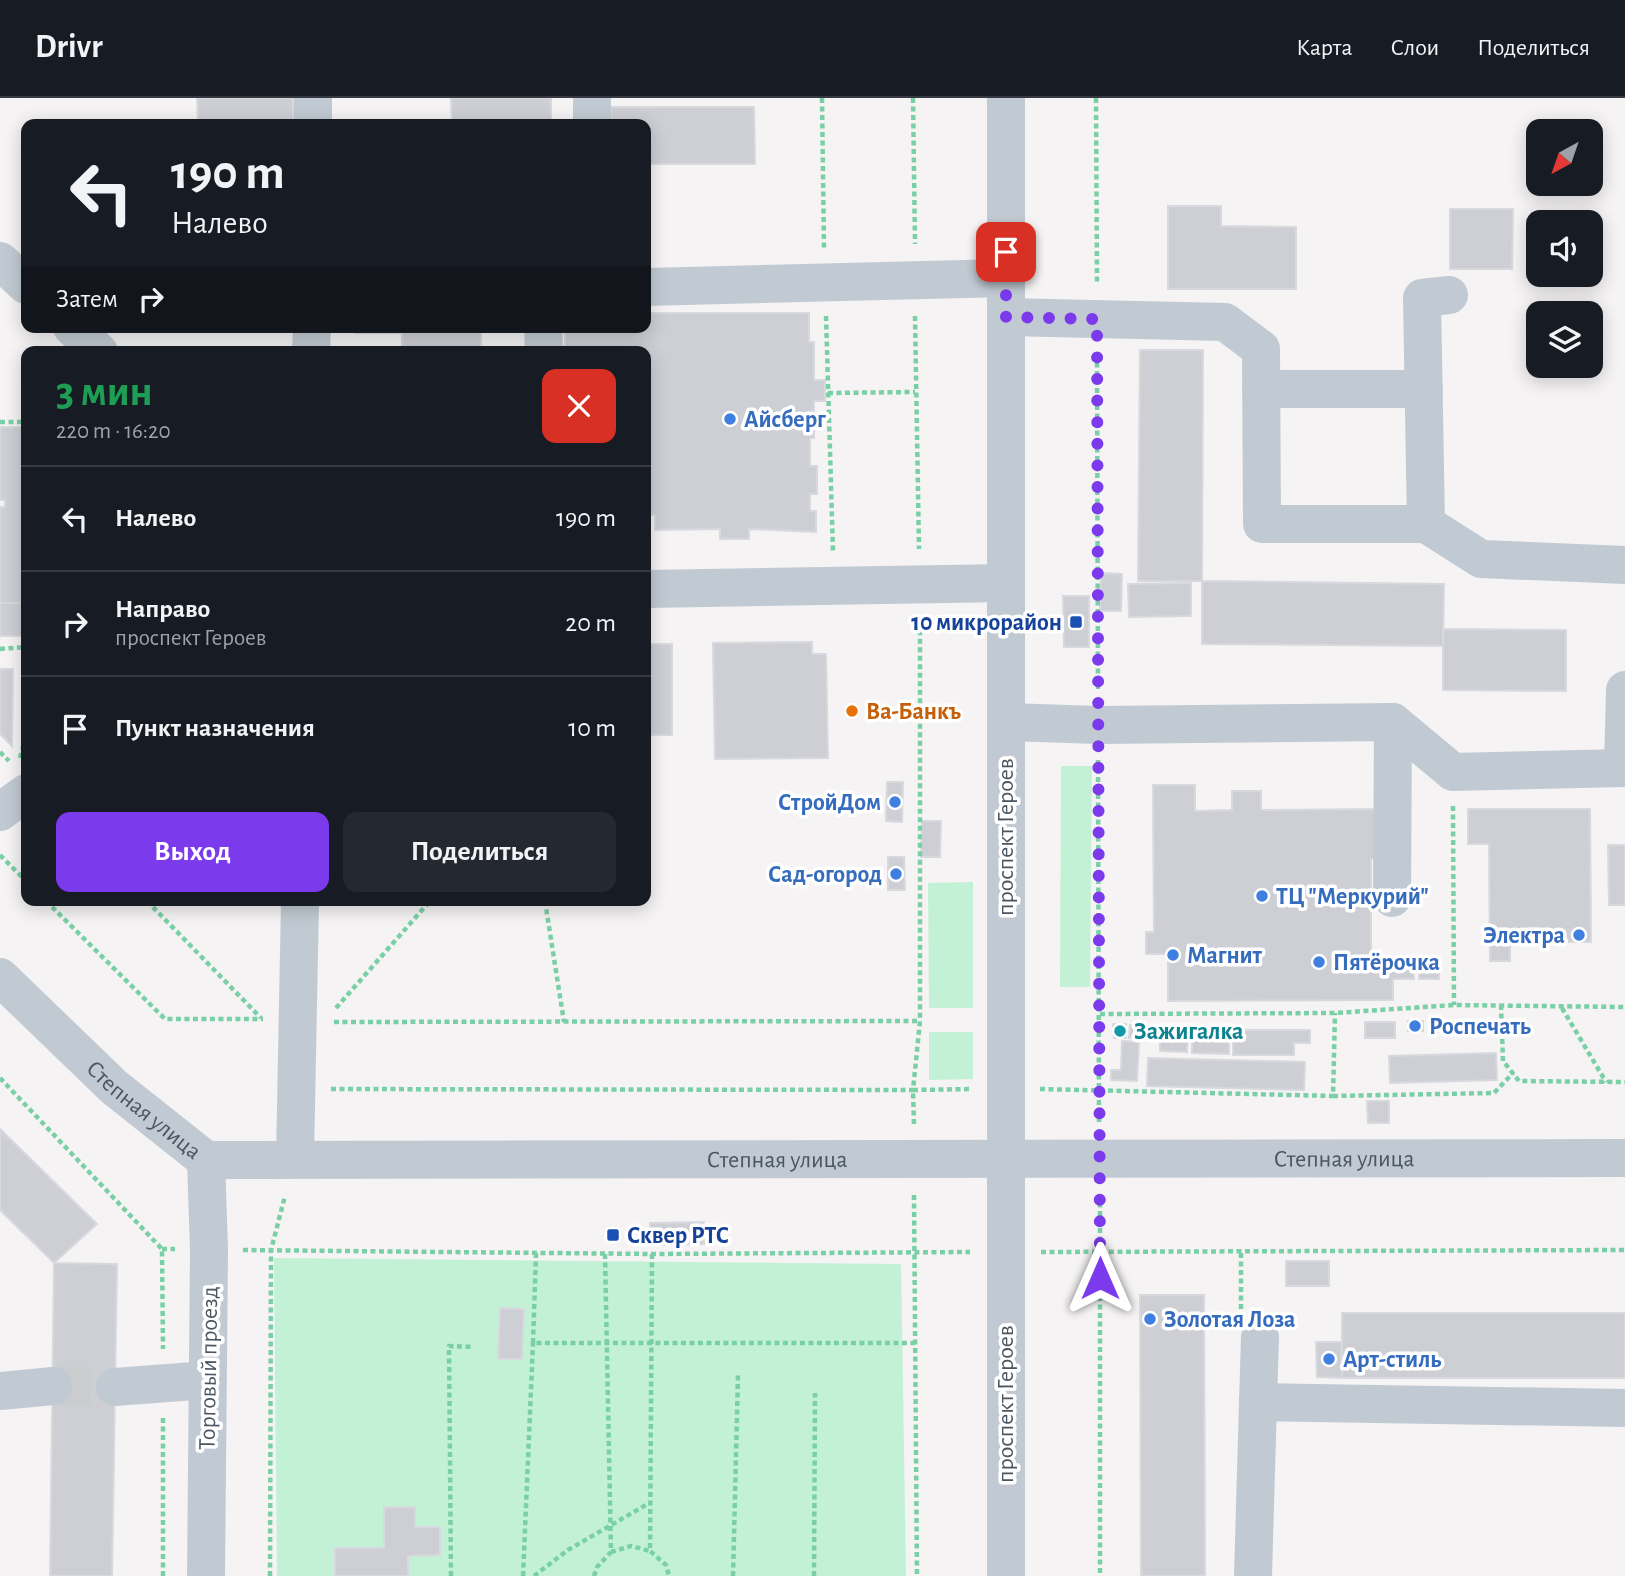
<!DOCTYPE html>
<html lang="ru">
<meta charset="utf-8">
<style>
:root{--surface:#171b24;--page:#242831;--text:#f1f3f6;--muted:#9ea1a6;--line:#363941;--accent:#7c3aed}
body{margin:0;font-family:"Alegreya Sans",sans-serif;background:var(--page);color:var(--text);height:100vh;display:flex;flex-direction:column;font-size:26px;white-space:nowrap}
*{box-sizing:border-box;margin:0}
p{font-size:23px;color:var(--muted)}
.icon{flex:none;width:38px;height:38px;fill:none;stroke:currentColor;stroke-width:2;stroke-linecap:round;stroke-linejoin:round}
.map{position:relative;flex:1;overflow:hidden}
.drawer{position:absolute;left:21px;top:248px;width:630px;height:560px;display:flex;flex-direction:column;background:var(--surface);border-radius:14px;box-shadow:0 4px 18px #0003}
.drawer>*{flex:none}
.banner{position:absolute;left:21px;top:21px;width:630px;height:214px;border-radius:14px;box-shadow:0 4px 18px #0003;background:#171b24;color:var(--text);overflow:hidden}
.needle{width:46px;rotate:220deg}
.buttons{position:absolute;left:1526px;top:21px;display:grid;gap:14px}
.buttons a{display:grid;place-items:center;width:77px;height:77px;border-radius:14px;background:var(--surface);box-shadow:0 4px 18px #0003;font-size:35px}
.pin{position:absolute;display:grid;place-items:center;width:60px;height:60px;color:#fff;margin:-30px;border-radius:14px;box-shadow:0 4px 10px #0006}
.me{position:absolute;width:77px;margin:-38px;rotate:0deg;stroke-linejoin:round;filter:drop-shadow(0 0 5px #0008)}
.turn{display:flex;align-items:center;gap:24px;height:147px;padding:0 35px;font-size:32px}
.turn .icon{width:91px;height:91px;stroke-width:2.5}
.turn b{display:block;font-size:49px;line-height:60px}
.then{display:flex;align-items:center;height:66px;padding:0 35px;background:#0003;gap:14px;font-size:26px}
.round{display:grid;place-items:center;flex:none;width:74px;height:74px;border-radius:14px;background:var(--page)}
.headline{display:flex;align-items:center;justify-content:space-between;height:119px;padding:0 35px}
h1{font-size:42px;font-weight:700;line-height:52px;color:#1e9e55}
.button{display:flex;gap:14px;margin-top:auto;padding:14px 35px}
.button a{flex:1;height:80px;border-radius:14px;background:var(--accent);color:#fff;font-size:28px;font-weight:700;line-height:80px;text-align:center}
.button a+a{background:var(--page);color:var(--text)}
ul{padding:0;list-style:none}
li{display:flex;align-items:center;gap:21px;height:105px;padding:0 35px;border-top:2px solid var(--line)}
li div{flex:1}
li b{display:block;font-size:26px}
li em{font-style:normal}
header{display:flex;align-items:center;gap:42px;box-sizing:border-box;height:98px;padding:0 35px;background:var(--surface);border-bottom:2px solid var(--line)}
header strong{font-size:33px}
nav{display:flex;gap:38px;margin-inline-start:auto;font-size:24px}
.map>svg:first-child{display:block}
.green{fill:#c3f1d5}
.building{fill:#cdcfd5;stroke:#d7d9de;stroke-width:2}
.lines{fill:none;stroke-linecap:round;stroke-linejoin:round}
.minor-tunnel{stroke:#caccce;stroke-width:38;stroke-dasharray:38 19;stroke-linecap:butt}
.path{stroke:#7ad0a6;stroke-width:4.5;stroke-dasharray:5 3.5;stroke-linecap:butt}
.minor{stroke:#c1cad2;stroke-width:38}
.route{stroke:#7c3aed;stroke-width:12;stroke-dasharray:0 21.6}
.shop-dot{fill:#3f7fe0;stroke:#fff;stroke-width:2.5}
.transit-dot{fill:#1a4fb4;stroke:#fff;stroke-width:2.5}
.food-dot{fill:#e8710a;stroke:#fff;stroke-width:2.5}
.culture-dot{fill:#0f9aa8;stroke:#fff;stroke-width:2.5}
.labels{text-anchor:middle;stroke-width:7;stroke-linejoin:round;paint-order:stroke}
.shop-label{font-size:24px;font-weight:bold;fill:#366cbe;stroke:#fff;text-anchor:start}
.transit-label{font-size:24px;font-weight:bold;fill:#164399;stroke:#fff;text-anchor:end}
.food-label{font-size:24px;font-weight:bold;fill:#c56008;stroke:#fff;text-anchor:start}
.street-label{font-size:24px;fill:#4a5661;stroke:#fff}
.culture-label{font-size:24px;font-weight:bold;fill:#0d838f;stroke:#fff;text-anchor:start}
</style>
<header>
<strong>Drivr</strong>
<nav><a>Карта</a><a>Слои</a><a>Поделиться</a></nav>
</header>
<div class="map">
<svg width="1625" height="1478" viewBox="0 0 1625 1478">
<rect width="100%" height="100%" fill="#f5f3f3"/>
<path class="green" d="M1061,668H1092L1090,889H1060Z
M973,784V910H929L928,785Z
M929,934H973V981L929,982Z
M274,1160L901,1166L906,1478H277Z"/>
<path class="building" d="M197,0H293V26H198Z
M451,0H551V26H452Z
M611,9H754L755,66H646V26H611Z
M1168,108H1221V128L1296,129V191H1168Z
M1450,111H1513L1512,171H1450Z
M646,215H809V244H814V282H825V303H814V340H810V368H817V396H810V413H816V434L749,431V441H720V431L655,432V417H646V254H565V229H646Z
M355,229H432V234H481V254H402V235H355Z
M1140,252H1203L1202,483H1138Z
M0,329H26V505H0V409H5V402H0Z
M1101,475L1122,476L1121,513H1100Z
M1202,483L1444,486L1443,548L1202,546Z
M1191,485V518L1129,519L1128,486Z
M1063,498H1089V549H1064Z
M0,505H26V538H0Z
M1443,531L1566,532V593L1443,592Z
M812,544V556H826L828,660L715,661L713,545Z
M646,546H672V637H646Z
M0,571H13L12,648L0,636Z
M887,684H903L902,724L886,723Z
M1153,687H1195V713L1232,712V693H1261V712L1387,711V761H1371V860L1413,861L1414,881H1393V902L1168,903V856H1146V834H1154Z
M1468,711H1590L1591,844H1510V863H1490L1489,746H1468Z
M922,723H941L940,759H921Z
M1608,747H1625V807H1609Z
M888,759H904L905,792H888Z
M1419,864H1439V881H1419Z
M1443,922V933L1429,934V923Z
M1408,923H1423V933H1408Z
M1365,924H1395V940H1365Z
M1113,926H1126V940H1114Z
M1130,927L1153,928V942L1129,940Z
M1160,930L1188,931L1187,954L1160,953Z
M1192,932L1229,933V956L1192,955Z
M1233,932H1310V945H1294V957H1233Z
M1122,943L1139,944L1137,983L1111,982V972H1121Z
M1496,955L1497,982L1390,985L1389,958Z
M1148,960L1305,964L1304,992L1147,988Z
M1367,1003H1389V1025H1368Z
M0,1031L97,1126L54,1165L0,1112Z
M704,1124V1146L650,1147V1125Z
M1286,1163H1329V1188H1286Z
M54,1165L117,1166L112,1478H50Z
M1140,1197H1204L1205,1478H1141Z
M500,1210L524,1211L522,1261H498Z
M1342,1215H1625V1280H1342Z
M1316,1244H1341L1342,1280L1317,1279Z
M384,1409H415V1429H440V1457L408,1458V1478H335V1450H384Z"/>
<g class="lines">
<path class="minor-tunnel" d="M53,1288L115,1289"/>
<path class="path" d="M822,0L824,150
M913,0L915,146
M1096,0L1097,185
M826,218L833,454
M915,218L919,451
M1097,256L1098,591
M828,295L915,294
M0,324H26
M0,551L26,549
M0,654L9,663
M20,660L26,638
M1098,662L1099,1025
M1453,708L1454,907
M0,757L26,783
M46,803L165,921H263
M147,803L261,920
M545,803L564,924
M1501,907L1503,963L1519,983L1625,984
M336,910L430,803
M1562,910L1606,984
M1100,916L1335,915L1454,907L1625,909
M334,924L920,923
M0,980L162,1151L163,1251
M331,991L913,992L920,923V522
M1040,991L1333,998L1335,915
M1333,998L1494,995L1513,975
M914,1026L913,992L972,991
M1100,1096V1478
M914,1097L917,1478
M162,1151H175
M243,1152L652,1156L970,1154
M1041,1154L1625,1152
M536,1155L533,1245H915
M652,1156L650,1453L666,1467L669,1478
M1241,1211V1153
M611,1454L631,1448L650,1453
M163,1478V1319
M270,1478L271,1152L285,1098
M451,1478L449,1248L474,1249
M523,1478L533,1245
M534,1478L568,1452L651,1404
M594,1478L597,1469L611,1454L605,1156
M733,1478L738,1276
M814,1478L815,1295"/>
<g class="minor">
<path d="M592,0V26"/>
<path d="M313,26V0"/>
<path d="M0,163L26,187"/>
<path d="M646,189L1006,180"/>
<path d="M1449,197L1422,200L1426,426L1481,461L1625,467"/>
<path d="M1006,219L1225,224L1261,251L1262,426H1426"/>
<path d="M72,229L99,254"/>
<path d="M543,229L544,254"/>
<path d="M311,254L312,229"/>
<path d="M1261,291H1424"/>
<path d="M646,491L1006,485"/>
<path d="M1006,624L1098,627L1393,624L1453,674L1625,670"/>
<path d="M1623,670L1625,592"/>
<path d="M0,714L26,695"/>
<path d="M1392,800L1393,624"/>
<path id="s1" d="M0,879L114,989L206,1062L1625,1060"/>
<path d="M295,1060L300,803"/>
<path d="M206,1062L209,1152L206,1478"/>
<path d="M115,1289L207,1282"/>
<path d="M0,1293L53,1288"/>
<path d="M1258,1304L1260,1239"/>
<path d="M1006,1478V0"/>
<path d="M1253,1478L1258,1304L1625,1310"/>
</g>
</g>
<g class="lines">
<path class="route" d="M1006,154V219L1097,221L1100,1180"/>
</g>
<g class="shop-dot">
<circle cx="730" cy="321" r="7"/>
<circle cx="895" cy="704" r="7"/>
<circle cx="896" cy="776" r="7"/>
<circle cx="1262" cy="798" r="7"/>
<circle cx="1579" cy="837" r="7"/>
<circle cx="1173" cy="857" r="7"/>
<circle cx="1319" cy="864" r="7"/>
<circle cx="1415" cy="928" r="7"/>
<circle cx="1150" cy="1221" r="7"/>
<circle cx="1329" cy="1261" r="7"/>
</g>
<g class="transit-dot">
<rect x="1069" y="517" width="14" height="14" rx="3.5"/>
<rect x="606" y="1130" width="14" height="14" rx="3.5"/>
</g>
<circle class="food-dot" cx="852" cy="613" r="7"/>
<circle class="culture-dot" cx="1120" cy="933" r="7"/>
<g class="labels">
<g class="shop-label">
<text x="744" y="329">Айсберг</text>
<text x="881" y="712" text-anchor="end">СтройДом</text>
<text x="882" y="784" text-anchor="end">Сад-огород</text>
<text x="1276" y="806">ТЦ "Меркурий"</text>
<text x="1565" y="845" text-anchor="end">Электра</text>
<text x="1187" y="865">Магнит</text>
<text x="1333" y="872">Пятёрочка</text>
<text x="1429" y="936">Роспечать</text>
<text x="1164" y="1229">Золотая Лоза</text>
<text x="1343" y="1269">Арт-стиль</text>
</g>
<g class="transit-label">
<text x="1062" y="532">10 микрорайон</text>
<text x="627" y="1145" text-anchor="start">Сквер РТС</text>
</g>
<g class="food-label">
<text x="866" y="621">Ва-Банкъ</text>
</g>
<g class="street-label">
<text transform="translate(1005 739) rotate(-90)" y="8">проспект Героев</text>
<text dy="8" stroke="none"><textPath href="#s1" startOffset="196">Степная улица</textPath></text>
<text dy="8" stroke="none"><textPath href="#s1" startOffset="847">Степная улица</textPath></text>
<text dy="8" stroke="none"><textPath href="#s1" startOffset="1414">Степная улица</textPath></text>
<text transform="translate(208 1270) rotate(-89)" y="8">Торговый проезд</text>
<text transform="translate(1005 1306) rotate(-90)" y="8">проспект Героев</text>
</g>
<g class="culture-label">
<text x="1134" y="941">Зажигалка</text>
</g>
</g>
</svg>
<div class="buttons">
<a><svg class="needle" viewBox="-14 -14 28 28"><path d="M0-13l5 13h-10z" fill="#e53935"/><path d="M0 13l5-13h-10z" fill="#9ea1a6"/></svg></a>
<a><svg class="icon" aria-label="sound" viewBox="0 0 24 24"><path d="M4 9h4l5-4v14l-5-4H4zM17 9q2 3 0 6"/></svg></a>
<a><svg class="icon" aria-label="layers" viewBox="0 0 24 24"><path d="M12 4l9 5-9 5-9-5zM3 14l9 5 9-5"/></svg></a>
</div>
<div class="pin" style="left:1006px;top:154px;background:#d93025"><svg class="icon" aria-label="arrive" viewBox="0 0 24 24"><path d="M6 21V4h12l-3 4 3 4H6"/></svg></div>
<svg class="me" style="left:1100px;top:1180px" viewBox="-20 -20 40 40"><path d="M0-17L14 15 0 8-14 15z" fill="#7c3aed" stroke="#fff" stroke-width="4"/></svg>
<div class="banner">
<div class="turn"><svg class="icon" aria-label="left" viewBox="0 0 24 24"><path d="M17 20v-9H6M10 6l-5 5 5 5"/></svg><div><b>190 m</b>Налево</div></div>
<div class="then">Затем<svg class="icon" aria-label="right" viewBox="0 0 24 24"><path d="M7 20v-9h11M14 6l5 5-5 5"/></svg></div>
</div>
<section class="drawer">
<div class="headline"><div><h1>3 мин</h1><p>220 m · 16:20</p></div><a class="round" style="background:#d93025;color:#fff"><svg class="icon" aria-label="close" viewBox="0 0 24 24"><path d="M6 6l12 12M18 6L6 18"/></svg></a></div>
<ul>
<li><svg class="icon" aria-label="left" viewBox="0 0 24 24"><path d="M17 20v-9H6M10 6l-5 5 5 5"/></svg><div><b>Налево</b></div><em>190 m</em></li>
<li><svg class="icon" aria-label="right" viewBox="0 0 24 24"><path d="M7 20v-9h11M14 6l5 5-5 5"/></svg><div><b>Направо</b><p>проспект Героев</p></div><em>20 m</em></li>
<li><svg class="icon" aria-label="arrive" viewBox="0 0 24 24"><path d="M6 21V4h12l-3 4 3 4H6"/></svg><div><b>Пункт назначения</b></div><em>10 m</em></li>
</ul>
<div class="button"><a>Выход</a><a>Поделиться</a></div>
</section>
</div>
